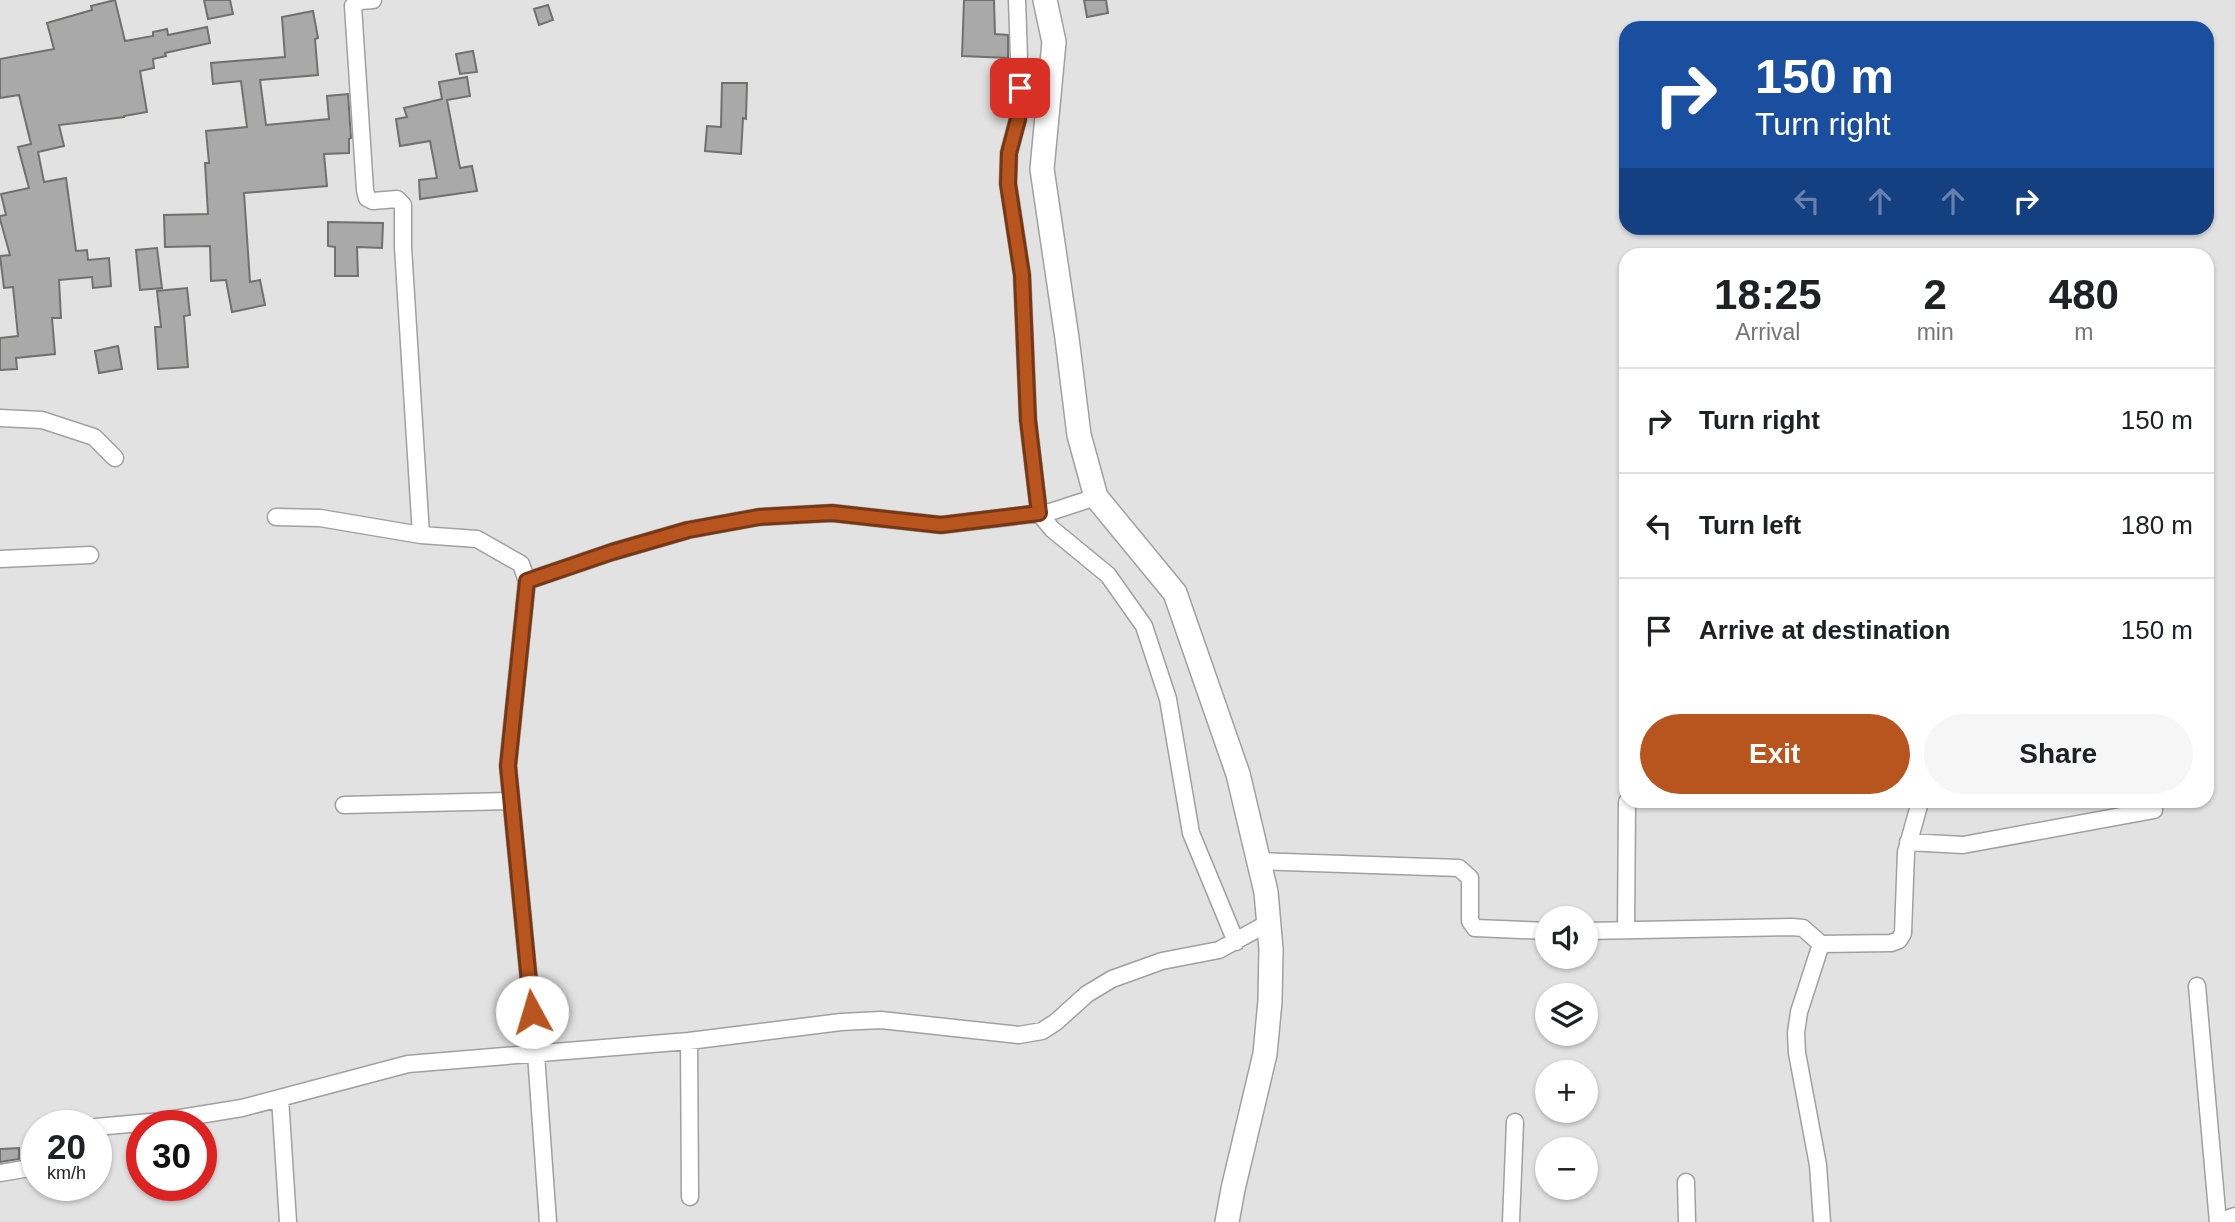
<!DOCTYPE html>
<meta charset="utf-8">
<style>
:root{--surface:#fff;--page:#f6f6f6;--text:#202124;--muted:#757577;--line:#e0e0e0;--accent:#b8541e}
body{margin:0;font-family:Helvetica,sans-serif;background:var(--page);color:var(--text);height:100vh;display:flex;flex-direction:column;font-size:26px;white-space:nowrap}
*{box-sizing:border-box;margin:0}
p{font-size:23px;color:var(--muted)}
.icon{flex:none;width:38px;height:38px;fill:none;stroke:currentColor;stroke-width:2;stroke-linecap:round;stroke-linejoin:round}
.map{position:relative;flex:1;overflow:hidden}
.panel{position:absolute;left:1619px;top:248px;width:595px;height:560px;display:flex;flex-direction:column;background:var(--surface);border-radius:21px;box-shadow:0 2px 5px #0004}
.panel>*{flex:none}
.banner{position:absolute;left:1619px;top:21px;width:595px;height:214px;border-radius:21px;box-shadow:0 2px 5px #0004;background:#1a4fa0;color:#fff;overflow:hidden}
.buttons{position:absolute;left:1535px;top:906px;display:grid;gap:14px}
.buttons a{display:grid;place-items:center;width:63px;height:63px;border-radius:50%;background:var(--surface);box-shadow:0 2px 5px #0004;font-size:35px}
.speed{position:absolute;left:21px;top:1110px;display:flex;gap:14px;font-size:35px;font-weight:700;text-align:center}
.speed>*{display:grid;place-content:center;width:91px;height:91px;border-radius:50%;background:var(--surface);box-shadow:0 2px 5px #0004;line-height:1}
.speed small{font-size:18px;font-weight:400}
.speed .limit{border:10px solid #d22;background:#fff;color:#111}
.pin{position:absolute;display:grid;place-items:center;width:60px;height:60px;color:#fff;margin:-30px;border-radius:14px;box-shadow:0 4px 10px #0006}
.me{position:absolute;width:77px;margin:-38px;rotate:354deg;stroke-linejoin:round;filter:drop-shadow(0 0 5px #0008)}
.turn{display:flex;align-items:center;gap:24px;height:147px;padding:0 21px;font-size:32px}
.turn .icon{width:91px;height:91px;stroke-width:2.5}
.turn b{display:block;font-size:49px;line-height:60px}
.lanes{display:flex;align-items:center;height:66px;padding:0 21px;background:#0003;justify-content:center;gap:35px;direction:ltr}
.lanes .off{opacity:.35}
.eta{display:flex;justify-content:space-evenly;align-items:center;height:119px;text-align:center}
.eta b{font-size:42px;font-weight:600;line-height:49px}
.primary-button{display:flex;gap:14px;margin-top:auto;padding:14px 21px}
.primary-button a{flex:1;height:80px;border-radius:42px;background:var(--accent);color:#fff;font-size:28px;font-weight:600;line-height:80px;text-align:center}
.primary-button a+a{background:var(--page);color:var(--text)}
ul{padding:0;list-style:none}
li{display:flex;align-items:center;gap:21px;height:105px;padding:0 21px;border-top:2px solid var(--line)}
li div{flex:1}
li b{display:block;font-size:26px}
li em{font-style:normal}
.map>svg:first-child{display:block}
.building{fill:#aaa9a9;stroke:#70706f;stroke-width:2}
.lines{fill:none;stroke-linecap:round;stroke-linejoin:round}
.street-casing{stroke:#a0a0a1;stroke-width:19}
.secondary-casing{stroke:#a0a0a1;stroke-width:26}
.street{stroke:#fff;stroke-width:16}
.secondary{stroke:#fff;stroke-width:23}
.route-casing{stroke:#783714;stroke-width:18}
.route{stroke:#b8541e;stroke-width:12}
</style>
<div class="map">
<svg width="2235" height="1222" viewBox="0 0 2235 1222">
<rect width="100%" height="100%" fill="#e2e2e3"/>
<path class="building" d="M115,0L125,41L153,36V32L167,29L168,35L207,27L210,43L165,53L166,56L153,59L154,68L140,71L147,112L124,116V117L59,125L64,146L38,152L44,182L66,178L76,251L87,250L88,260L109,258L111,286L93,288L92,277L59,280L61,318H52L55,354L16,358L17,369L0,370V338L18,336L13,287L4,288L0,256L10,255L0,219V216L6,215L1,194L29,188L18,147L31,144L19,95L0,98V59L54,49L47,23L92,10L91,6Z
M204,0H230L233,14L208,19Z
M964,0H994L995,34L1008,35V58L962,56Z
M1084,0H1106L1108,13L1087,17Z
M548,5L553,20L539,25L534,9Z
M313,11L318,38L315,39L318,75L260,80L266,125L329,119L327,96L348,94L351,138L349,139V153L324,154L327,186L244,193L250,282L260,280L265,305L232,312L226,280L211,281L210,246L165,247L164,215L208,214L205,163H209L206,131L247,127L241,81L213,84L211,63L285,57L282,17Z
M473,51L477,72L460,74L456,54Z
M467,77L470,96L447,100L460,168L472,166L477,191L420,199L419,180L437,178L430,141L400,146L396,119L407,117L404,108L442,99L439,82Z
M722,83H747L746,119L743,118L741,154L705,151L707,126L721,127Z
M328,222L383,223L382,248L357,247L358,276H335V247L328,246Z
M157,248L162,288L140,290L136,250Z
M187,288L190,315L184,316L188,367L158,369L155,327H161L157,291Z
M118,346L122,369L99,373L95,351Z
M19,1148V1159L0,1162V1149Z"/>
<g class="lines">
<g class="street-casing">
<path id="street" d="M373,0L360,1L353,6L365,190L367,198L373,201L397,199L403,205V247L421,535
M1017,0L1020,88L1018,119L1009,153L1008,183L1022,275L1028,420L1039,513L1052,529L1108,575L1144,626L1168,699L1191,833L1236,942
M0,418L42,420L94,437L115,458
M276,517L320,518L421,535L477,539L521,564L527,581L508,766L536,1054L548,1222
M0,559L90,555
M527,581L612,552L688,530L759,517L832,513L941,525L1050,512L1096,497
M344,805L511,801
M1908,842L1963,845L2154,810
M1259,861L1459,868L1470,878V921L1475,928L1547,931
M1626,930L1627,802
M1586,931L1792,927L1803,928L1821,944L1891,943L1899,940L1903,933L1906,852L1920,802
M1821,944L1799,1012L1796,1033L1797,1053L1818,1165L1822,1222
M2197,986L2218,1222
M689,1041L690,1197
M280,1098L288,1222
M96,1127L162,1121L242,1108L408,1064L689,1041L841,1022L881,1020L1019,1035L1042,1031L1056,1022L1087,994L1112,979L1162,961L1219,950L1268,923
M0,1173L30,1168L35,1163L37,1139
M1686,1182L1687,1222
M1511,1222L1515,1122
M2218,1222L2235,1216"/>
</g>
<g class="secondary-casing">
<path id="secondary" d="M1045,0L1054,42L1042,169L1067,338L1079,435L1096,497L1175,593L1238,774L1266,892L1271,949L1270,1001L1265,1054L1233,1189L1227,1222"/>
</g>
<use href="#street" class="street"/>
<use href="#secondary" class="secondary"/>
</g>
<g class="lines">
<g class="route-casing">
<path id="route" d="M532,1012L508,766L527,581L612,552L688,530L759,517L832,513L941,525L1039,513L1028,420L1022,275L1008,184L1009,153L1018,119L1020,88"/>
</g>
<use href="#route" class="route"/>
</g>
</svg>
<div class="buttons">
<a><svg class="icon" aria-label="sound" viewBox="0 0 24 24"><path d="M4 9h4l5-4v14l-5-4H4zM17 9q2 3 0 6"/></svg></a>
<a><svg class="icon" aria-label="layers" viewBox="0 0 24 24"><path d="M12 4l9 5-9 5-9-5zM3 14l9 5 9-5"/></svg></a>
<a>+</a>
<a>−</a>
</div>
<div class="speed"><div>20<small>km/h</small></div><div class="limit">30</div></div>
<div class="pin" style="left:1020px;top:88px;background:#d93025"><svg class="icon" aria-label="arrive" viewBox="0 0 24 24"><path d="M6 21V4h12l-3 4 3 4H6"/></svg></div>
<svg class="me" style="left:532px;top:1012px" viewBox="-20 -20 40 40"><circle r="19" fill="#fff"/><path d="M0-13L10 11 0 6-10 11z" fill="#b8541e"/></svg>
<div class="banner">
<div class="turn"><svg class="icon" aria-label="right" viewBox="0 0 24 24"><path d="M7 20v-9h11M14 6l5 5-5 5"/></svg><div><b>150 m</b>Turn right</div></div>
<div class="lanes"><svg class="icon off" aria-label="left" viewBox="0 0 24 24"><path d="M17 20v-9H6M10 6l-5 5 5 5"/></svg><svg class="icon off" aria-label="ahead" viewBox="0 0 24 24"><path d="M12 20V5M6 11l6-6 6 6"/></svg><svg class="icon off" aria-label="ahead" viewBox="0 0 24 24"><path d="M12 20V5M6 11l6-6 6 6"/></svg><svg class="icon" aria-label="right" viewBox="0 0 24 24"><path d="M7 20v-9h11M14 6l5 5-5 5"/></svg></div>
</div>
<section class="panel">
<div class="eta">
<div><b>18:25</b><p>Arrival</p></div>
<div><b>2</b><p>min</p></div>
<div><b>480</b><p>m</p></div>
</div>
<ul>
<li><svg class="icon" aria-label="right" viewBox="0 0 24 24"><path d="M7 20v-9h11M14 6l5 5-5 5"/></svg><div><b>Turn right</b></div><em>150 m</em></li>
<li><svg class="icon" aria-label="left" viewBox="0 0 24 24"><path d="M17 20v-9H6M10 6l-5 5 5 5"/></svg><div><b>Turn left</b></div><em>180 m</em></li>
<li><svg class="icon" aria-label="arrive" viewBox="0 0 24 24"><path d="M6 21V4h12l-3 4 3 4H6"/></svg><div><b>Arrive at destination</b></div><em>150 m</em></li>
</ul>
<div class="primary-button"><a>Exit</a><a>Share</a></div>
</section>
</div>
